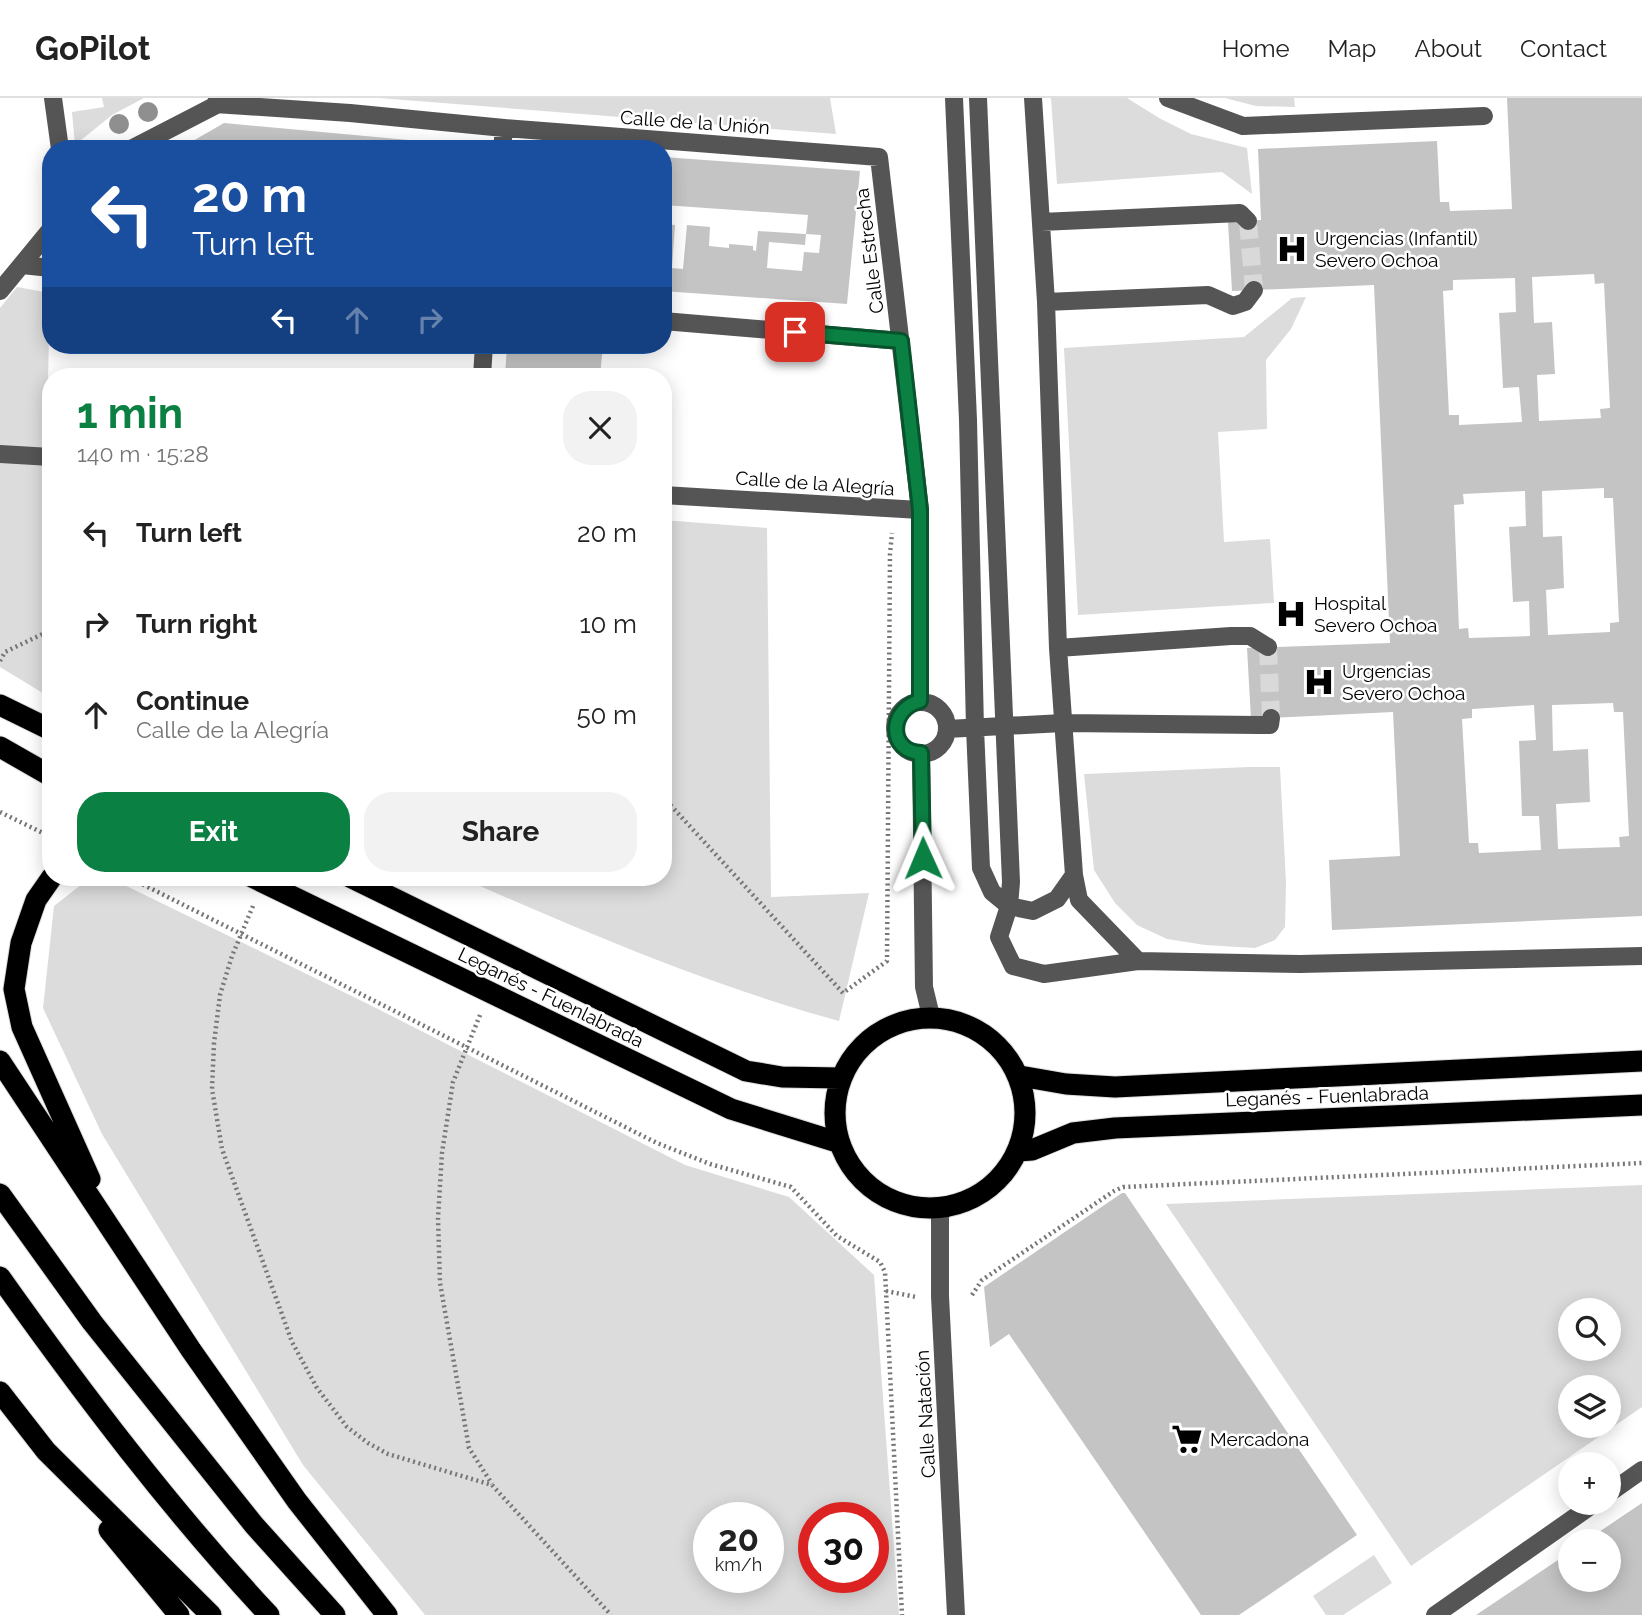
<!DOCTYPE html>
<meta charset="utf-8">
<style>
:root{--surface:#fff;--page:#f2f2f2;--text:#222;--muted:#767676;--line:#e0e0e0;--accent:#0b8043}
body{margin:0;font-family:Raleway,sans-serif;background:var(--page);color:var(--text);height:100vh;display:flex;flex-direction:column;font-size:26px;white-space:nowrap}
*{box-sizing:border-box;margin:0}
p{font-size:23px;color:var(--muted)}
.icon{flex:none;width:38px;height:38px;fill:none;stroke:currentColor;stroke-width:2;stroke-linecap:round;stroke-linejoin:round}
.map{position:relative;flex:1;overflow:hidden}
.sheet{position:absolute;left:42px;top:270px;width:630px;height:518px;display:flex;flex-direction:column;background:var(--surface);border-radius:28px;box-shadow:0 4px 18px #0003}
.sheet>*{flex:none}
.banner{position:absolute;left:42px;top:42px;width:630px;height:214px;border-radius:28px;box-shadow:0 4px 18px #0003;background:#1a4fa0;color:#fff;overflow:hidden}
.tools{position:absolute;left:1558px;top:1200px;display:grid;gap:14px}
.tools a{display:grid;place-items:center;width:63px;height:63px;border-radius:50%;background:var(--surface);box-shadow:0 4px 18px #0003;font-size:35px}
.speed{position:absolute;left:693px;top:1404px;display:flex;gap:14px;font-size:35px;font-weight:700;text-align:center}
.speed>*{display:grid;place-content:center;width:91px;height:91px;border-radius:50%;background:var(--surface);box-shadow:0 4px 18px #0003;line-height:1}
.speed small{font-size:18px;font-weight:400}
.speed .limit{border:10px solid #d22;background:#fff;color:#111}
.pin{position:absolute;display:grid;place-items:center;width:60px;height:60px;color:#fff;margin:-30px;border-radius:14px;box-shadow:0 4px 10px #0006}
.me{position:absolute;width:77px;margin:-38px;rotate:359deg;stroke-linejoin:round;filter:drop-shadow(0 0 5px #0008)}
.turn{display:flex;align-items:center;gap:24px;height:147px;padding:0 35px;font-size:32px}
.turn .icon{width:91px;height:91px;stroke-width:2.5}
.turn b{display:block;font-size:49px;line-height:60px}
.lanes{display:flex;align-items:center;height:66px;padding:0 35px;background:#0003;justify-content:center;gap:35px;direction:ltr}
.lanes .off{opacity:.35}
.round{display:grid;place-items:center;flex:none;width:74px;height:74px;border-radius:28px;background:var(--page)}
.overview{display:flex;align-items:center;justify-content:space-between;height:119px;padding:0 35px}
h1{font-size:42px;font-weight:700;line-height:52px;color:var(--accent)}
.cta{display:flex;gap:14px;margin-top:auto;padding:14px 35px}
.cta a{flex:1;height:80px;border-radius:28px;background:var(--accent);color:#fff;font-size:28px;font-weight:700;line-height:80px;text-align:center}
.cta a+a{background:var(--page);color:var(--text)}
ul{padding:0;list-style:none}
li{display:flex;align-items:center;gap:21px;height:91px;padding:0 35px}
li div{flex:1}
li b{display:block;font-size:26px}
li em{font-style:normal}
header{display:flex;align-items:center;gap:42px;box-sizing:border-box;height:98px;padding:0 35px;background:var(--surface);border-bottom:2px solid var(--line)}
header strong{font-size:33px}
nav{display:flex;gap:38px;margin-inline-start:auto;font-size:24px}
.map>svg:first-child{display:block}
.green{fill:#dcdcdc;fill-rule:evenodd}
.building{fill:#c4c4c4;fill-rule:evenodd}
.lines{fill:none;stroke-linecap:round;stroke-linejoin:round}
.minor-tunnel{stroke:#d9d9d9;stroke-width:18;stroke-dasharray:18 9;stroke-linecap:butt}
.highway-casing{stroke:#dbdbdb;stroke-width:23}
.path{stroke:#777;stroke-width:4.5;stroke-dasharray:2 3.5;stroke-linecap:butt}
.minor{stroke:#555;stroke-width:18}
.highway{stroke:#000;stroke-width:21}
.tree{fill:#8f8f8f}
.route-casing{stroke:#07532c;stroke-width:18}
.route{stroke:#0b8043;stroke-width:12}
.labels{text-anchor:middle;stroke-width:5;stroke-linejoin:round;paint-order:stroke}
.street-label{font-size:19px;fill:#000;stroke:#fff}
.poi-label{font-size:19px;fill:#000;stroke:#fff;text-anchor:start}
</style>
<header>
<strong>GoPilot</strong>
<nav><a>Home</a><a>Map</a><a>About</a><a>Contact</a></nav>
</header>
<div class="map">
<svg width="1642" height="1517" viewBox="0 0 1642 1517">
<rect width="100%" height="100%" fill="#fff"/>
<path class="green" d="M102,0H144L112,17L75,47L72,14L104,9Z
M379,0H830L836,36Z
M1051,0H1127L1159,20L1191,36L1247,50L1252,96L1222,74L1057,86Z
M1225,0H1294L1295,9L1256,8Z
M17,189L50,195L46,371H51V600L0,569V210Z
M1306,199L1291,231L1266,262L1267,331L1218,334L1224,444L1270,441L1274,505L1078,517L1064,250L1244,239L1292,200Z
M663,422L767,430L771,799L869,795L839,923C708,887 583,833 459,779H663Z
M1249,669H1280L1286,785L1285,829L1275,842L1255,850L1205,847L1167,841L1137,827L1115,805L1094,772L1084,676Z
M91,779H108L370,907L685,1067L789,1099L874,1177L899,1517H425L303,1367L102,1036L43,910L54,808ZM709,1419H768V1479H709ZM873,1419V1479H814V1419Z
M1642,1087V1309L1411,1468L1166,1106ZM1570,1213H1608V1251H1570ZM1570,1290H1608V1328H1570Z
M1374,1457L1392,1485L1343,1517H1326L1313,1498Z"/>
<path class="building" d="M1507,0H1642V818L1332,832L1329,762L1400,758L1393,614L1251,621L1247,550L1390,545L1374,187L1232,193L1228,124L1261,122L1258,51L1437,43L1440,104H1449L1450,113L1512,111ZM1594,176L1595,186L1604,185L1610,310L1600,311L1601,320L1539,323L1537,277L1555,276L1552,224L1534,225L1532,179ZM1515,180L1516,214L1499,215L1503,290L1519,289L1522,324L1459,327V317H1449L1443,193L1453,192V182ZM1604,390V400H1613L1619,524L1610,525V534L1548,537L1546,492L1564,490L1562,438L1543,439L1542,393ZM1525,393L1526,428L1509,429L1513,504L1529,503L1530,538L1469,540L1468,530L1459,531L1454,407L1464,406L1463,396ZM1613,605L1614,614H1623L1629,738L1619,739L1620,749L1558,751L1556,706L1590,704L1588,651L1553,653L1552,607ZM1534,607L1536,642L1519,643L1522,718H1539L1541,752L1479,755L1478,745H1469L1462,621L1472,620V611Z
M224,25L441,45L482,46L481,51H179Z
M663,59L860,73L847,206L663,193V126L675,127L672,170L683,171L687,127L710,129L709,148L729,150V146L753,148V152L756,153L758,133L806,136L805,147L769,144L767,170L802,173L804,154L819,155L821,137L806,136L808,117L663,107Z
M507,247H603L600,278H505Z
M1122,1095H1125L1357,1437L1239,1517H1201L1009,1236L990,1249L984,1189Z
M1642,1405V1517H1476L1570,1454V1482H1608V1444H1584Z"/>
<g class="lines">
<path class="minor-tunnel" d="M1248,123L1254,192
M1268,549L1271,620"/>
<g class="highway-casing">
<path id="highway" d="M0,607L51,632
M0,649L51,678
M52,779L36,802L21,845L14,891L22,929L90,1081
M252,779L731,1011L837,1044
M350,779L746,973L782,979L840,980
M835 1015a95 95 0 1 1 190 0a95 95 0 1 1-190 0Z
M0,963L191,1252L297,1403L387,1517
M1020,978L1066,986L1115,989L1642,963
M1018,1053L1032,1052L1073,1035L1115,1030L1642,1007
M0,1096L92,1224L254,1427L335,1517
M0,1179C83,1296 171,1412 269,1517
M0,1294L46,1353L211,1517
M109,1432L179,1517"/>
</g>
<path class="path" d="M0,563L5,554L51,532
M663,622C668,639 670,657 663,673
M663,699L843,895L887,863L890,456L892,435
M0,714L51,739
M128,779L657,1045L710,1066L791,1089L837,1138L880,1164L885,1174L886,1193L902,1517
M253,808L232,858L220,897L214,945L212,991L222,1051L292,1244L317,1290L347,1329L368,1345L388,1356L492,1387L611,1517
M480,917L453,984L442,1055L438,1120L440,1185L469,1350L492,1386
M886,1193L916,1199
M972,1197L982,1182L1114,1093L1123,1089L1642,1065"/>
<path class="minor" d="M53,0L60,51
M954,0L968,322L975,630L981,770L992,794L1009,808L1033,813L1057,801L1074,777
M978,0L1011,784L1009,808L999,839L1013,868L1044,876L1138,863L1300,866L1642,858
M1033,0L1046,204L1058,550L1074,777L1079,802L1138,863
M1168,0L1243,28L1484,18
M215,6L350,15L504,30L879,59L920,412L663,397
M131,51L224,3
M502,51L504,30
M1041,124L1240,115L1248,123
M22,167L51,170
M0,193L51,131
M1046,204L1208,197L1233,208L1245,204L1254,192
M663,223L901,243
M482,278L484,247
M0,356L51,359
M1058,550L1231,538H1250L1268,549
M920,603V412
M895 630a26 26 0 1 1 52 0a26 26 0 1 1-52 0Z
M947,631L1063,625L1259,627H1270L1271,620
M921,655L924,889L931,918
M940,1112V1198L956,1517
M1608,1396L1642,1372
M1435,1517L1595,1405"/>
<use href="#highway" class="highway"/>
</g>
<g class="tree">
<circle cx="148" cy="14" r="10"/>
<circle cx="119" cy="26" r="10"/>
</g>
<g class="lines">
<g class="route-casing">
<path id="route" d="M795,234L901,243L920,412V603C888,611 888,654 921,655L923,760"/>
</g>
<use href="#route" class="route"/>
</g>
<defs>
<g id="hospital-bare" transform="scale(2.415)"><path d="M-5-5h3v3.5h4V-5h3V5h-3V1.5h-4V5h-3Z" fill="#000" stroke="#fff" stroke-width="2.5" paint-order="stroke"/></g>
<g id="supermarket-bare" transform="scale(2.415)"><path d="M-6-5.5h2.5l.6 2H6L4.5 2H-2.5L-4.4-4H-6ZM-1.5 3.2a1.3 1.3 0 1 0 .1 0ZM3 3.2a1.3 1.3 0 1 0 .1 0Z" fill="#000" stroke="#fff" stroke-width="2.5" paint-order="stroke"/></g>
</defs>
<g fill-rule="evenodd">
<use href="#hospital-bare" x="1292" y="151"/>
<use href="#hospital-bare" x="1291" y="516"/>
<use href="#hospital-bare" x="1319" y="584"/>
<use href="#supermarket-bare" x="1187" y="1341"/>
</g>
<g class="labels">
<g class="street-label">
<text transform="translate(695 24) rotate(4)" y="7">Calle de la Unión</text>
<text transform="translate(869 153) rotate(-97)" y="7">Calle Estrecha</text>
<text transform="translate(815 385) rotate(4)" y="7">Calle de la Alegría</text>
<text transform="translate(551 899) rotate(26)" y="7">Leganés - Fuenlabrada</text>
<text transform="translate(1327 998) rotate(-2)" y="7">Leganés - Fuenlabrada</text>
<text transform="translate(925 1316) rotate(-93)" y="7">Calle Natación</text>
</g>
<g class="poi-label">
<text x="1315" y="147">Urgencias (Infantil)<tspan x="1315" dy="22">Severo Ochoa</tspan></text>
<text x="1314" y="512">Hospital<tspan x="1314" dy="22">Severo Ochoa</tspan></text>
<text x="1342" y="580">Urgencias<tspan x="1342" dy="22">Severo Ochoa</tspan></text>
<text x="1210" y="1348">Mercadona</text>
</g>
</g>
</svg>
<div class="tools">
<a><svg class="icon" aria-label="search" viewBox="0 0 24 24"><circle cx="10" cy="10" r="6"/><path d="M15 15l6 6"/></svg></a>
<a><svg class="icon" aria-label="layers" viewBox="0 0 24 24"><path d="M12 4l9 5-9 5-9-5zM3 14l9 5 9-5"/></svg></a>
<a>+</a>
<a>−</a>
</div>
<div class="speed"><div>20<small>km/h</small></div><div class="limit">30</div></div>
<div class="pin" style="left:795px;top:234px;background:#d93025"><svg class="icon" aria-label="arrive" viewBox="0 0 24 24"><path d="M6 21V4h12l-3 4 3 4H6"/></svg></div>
<svg class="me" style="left:923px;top:760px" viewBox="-20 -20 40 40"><path d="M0-17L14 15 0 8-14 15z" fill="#0b8043" stroke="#fff" stroke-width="4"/></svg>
<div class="banner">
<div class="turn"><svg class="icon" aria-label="left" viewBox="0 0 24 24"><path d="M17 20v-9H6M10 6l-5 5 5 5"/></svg><div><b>20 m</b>Turn left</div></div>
<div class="lanes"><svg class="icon" aria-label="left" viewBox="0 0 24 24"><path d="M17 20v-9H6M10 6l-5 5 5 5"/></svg><svg class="icon off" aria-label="ahead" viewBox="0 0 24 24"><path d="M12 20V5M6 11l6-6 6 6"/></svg><svg class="icon off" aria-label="right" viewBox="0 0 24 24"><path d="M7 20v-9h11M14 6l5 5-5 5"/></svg></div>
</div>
<section class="sheet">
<div class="overview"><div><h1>1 min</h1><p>140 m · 15:28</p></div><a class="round"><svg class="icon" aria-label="close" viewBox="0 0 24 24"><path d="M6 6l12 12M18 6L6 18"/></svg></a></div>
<ul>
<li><svg class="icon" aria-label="left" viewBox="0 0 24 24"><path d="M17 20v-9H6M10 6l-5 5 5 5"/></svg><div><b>Turn left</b></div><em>20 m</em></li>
<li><svg class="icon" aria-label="right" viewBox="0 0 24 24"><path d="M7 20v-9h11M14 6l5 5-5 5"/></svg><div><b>Turn right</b></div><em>10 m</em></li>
<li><svg class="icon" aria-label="ahead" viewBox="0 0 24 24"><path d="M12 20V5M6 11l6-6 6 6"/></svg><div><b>Continue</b><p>Calle de la Alegría</p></div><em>50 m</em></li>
</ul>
<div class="cta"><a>Exit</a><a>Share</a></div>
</section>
</div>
